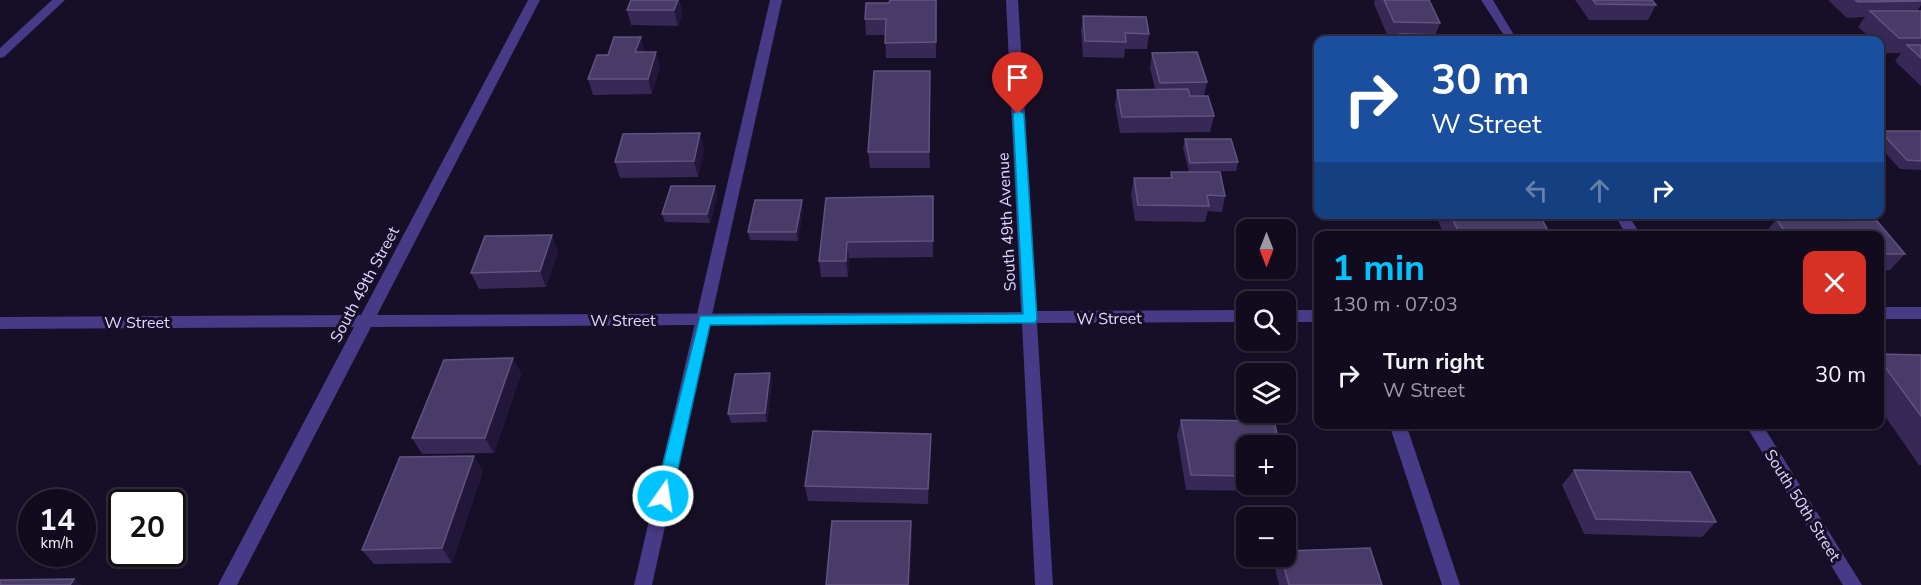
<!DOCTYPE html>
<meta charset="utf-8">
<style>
:root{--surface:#110b1d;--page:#1e192a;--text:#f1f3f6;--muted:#9c9ba4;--line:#302b3b;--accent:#01c4ff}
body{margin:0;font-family:"Nunito Sans",sans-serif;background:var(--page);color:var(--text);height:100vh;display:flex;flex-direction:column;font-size:22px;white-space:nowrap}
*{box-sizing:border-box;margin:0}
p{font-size:20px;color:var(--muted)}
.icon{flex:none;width:33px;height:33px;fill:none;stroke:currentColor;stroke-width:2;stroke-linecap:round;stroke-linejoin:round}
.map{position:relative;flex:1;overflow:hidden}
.details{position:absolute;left:1314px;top:231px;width:570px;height:198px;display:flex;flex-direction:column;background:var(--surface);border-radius:12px;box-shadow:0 2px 4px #0004,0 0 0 2px var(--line)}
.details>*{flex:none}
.banner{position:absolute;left:1314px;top:36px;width:570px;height:183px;border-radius:12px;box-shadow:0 2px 4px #0004,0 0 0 2px var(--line);background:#1a4fa0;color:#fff;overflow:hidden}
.needle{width:39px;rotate:180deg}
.buttons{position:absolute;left:1236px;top:219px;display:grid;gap:12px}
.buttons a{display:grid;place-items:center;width:60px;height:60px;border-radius:12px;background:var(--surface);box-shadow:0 2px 4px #0004,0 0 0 2px var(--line);font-size:30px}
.speed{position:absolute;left:18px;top:489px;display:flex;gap:12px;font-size:30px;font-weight:700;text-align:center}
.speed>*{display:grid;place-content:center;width:78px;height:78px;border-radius:50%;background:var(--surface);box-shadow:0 2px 4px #0004,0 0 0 2px var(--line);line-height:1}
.speed small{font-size:15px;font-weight:400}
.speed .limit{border:3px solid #111;border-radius:9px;background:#fff;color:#111}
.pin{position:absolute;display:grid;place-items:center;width:51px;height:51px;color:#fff;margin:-62px -26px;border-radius:50% 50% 50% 0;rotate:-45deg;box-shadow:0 0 6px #0007}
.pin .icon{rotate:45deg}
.me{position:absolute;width:66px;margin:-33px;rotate:13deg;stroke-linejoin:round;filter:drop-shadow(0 0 4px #0008)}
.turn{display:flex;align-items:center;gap:21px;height:126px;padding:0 18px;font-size:27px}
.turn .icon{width:78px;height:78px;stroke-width:2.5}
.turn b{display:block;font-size:42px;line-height:51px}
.lanes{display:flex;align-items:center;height:57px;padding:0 18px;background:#0003;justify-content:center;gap:30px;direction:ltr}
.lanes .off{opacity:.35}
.round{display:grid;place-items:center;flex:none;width:63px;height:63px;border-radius:12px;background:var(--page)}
.head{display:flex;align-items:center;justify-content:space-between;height:102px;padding:0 18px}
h1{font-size:36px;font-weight:700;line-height:45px;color:var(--accent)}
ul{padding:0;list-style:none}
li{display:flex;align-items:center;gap:18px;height:84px;padding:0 18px}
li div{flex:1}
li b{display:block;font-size:22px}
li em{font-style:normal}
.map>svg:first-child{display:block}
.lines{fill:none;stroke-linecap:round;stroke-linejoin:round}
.service{fill:#473a86;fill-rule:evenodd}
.minor{fill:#473a86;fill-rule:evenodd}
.wall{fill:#372855}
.shaded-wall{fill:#22163b}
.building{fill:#493b67;stroke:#61537f;stroke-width:1.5}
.route{fill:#01c4ff;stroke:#017fa6;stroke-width:1.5}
.labels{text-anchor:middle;stroke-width:6;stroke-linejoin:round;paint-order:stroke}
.street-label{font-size:16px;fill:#e0d5ff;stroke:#170f27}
</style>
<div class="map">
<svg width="1921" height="585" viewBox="0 0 1921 585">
<rect width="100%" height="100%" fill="#170f27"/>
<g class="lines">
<path class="service" d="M770,0H782L652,585H634Z
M1389,424H1406L1460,585H1442Z"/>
<path class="minor" d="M52,0H65L4,57L0,58V48Z
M528,0H540L377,315L1021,312L1006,0H1018L1037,311L1246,310V322L1037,323L1053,585H1035L1022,323L371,327L237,585H218L354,327L0,329V317L361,315Z
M1481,0H1493L1517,40H1507Z
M1614,214H1628L1641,236H1627Z
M1880,307H1921V319H1880Z
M1286,310H1318V322H1286Z
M1745,424H1762L1862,585H1843Z"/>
</g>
<path class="wall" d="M631,0H679L682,14L678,26L631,25L627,10Z
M937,0L936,58H886L885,35H866L865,19L889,3Z
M1375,0H1429L1440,23L1436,34L1451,40H1398L1399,38L1388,37L1374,4Z
M1575,0H1652L1656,5L1648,20H1589Z
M1828,0H1921V5L1917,11H1921V86L1895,61L1901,53H1887L1880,46V40H1873L1858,27L1865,17L1847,18Z
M1083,16L1149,34L1147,49H1125L1124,58L1083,57L1081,31Z
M641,37L644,52L660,67L652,94L593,95L588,79L608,55Z
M1152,53L1207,82L1204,96L1214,116L1210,132L1120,133L1115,105L1117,90L1155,89L1150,68Z
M930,86V168H870L868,152Z
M1880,131H1921V170L1900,169L1880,147Z
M1185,139L1238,162L1236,171L1189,172L1183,148Z
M704,149L698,177L620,178L615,162Z
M1171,172L1225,196L1222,212L1208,211L1205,222L1135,221L1131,194L1134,178H1170Z
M715,186L717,195L710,223L665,222L662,214Z
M826,198L933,212V257L849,258L848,277H821L819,261Z
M803,209L798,241L750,240L748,232Z
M1435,214H1539L1551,236H1445Z
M1776,219L1877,221L1905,254L1890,270H1880V236L1764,235Z
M558,251L546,287L479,289L471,273Z
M1880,354L1921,355V465H1919L1880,409Z
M513,358L521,374L494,453L422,454L412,438Z
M770,373L772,381L767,422L731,423L728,414Z
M1181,420L1246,446V484H1284L1281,491L1186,490L1177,435Z
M931,434V449L928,504L808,501L805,486Z
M1574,470L1716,522L1702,537L1584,534L1562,485Z
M483,471L452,563L374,564L362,550Z
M1277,556H1286L1382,585H1279L1274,565Z"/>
<path class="shaded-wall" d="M678,0L682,14L678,26L674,10Z
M641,37L645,52H635Z
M656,52L660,67L652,94L648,79Z
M930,71V168L929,152Z
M700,133L704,149L698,177L694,161Z
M715,186L717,195L710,223L707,214Z
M802,200L803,209L798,241L796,232Z
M552,235L558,251L546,287L540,271Z
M847,242L849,258L848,277L846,261Z
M513,358L521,374L494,453L485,438Z
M770,373L772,381L767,422L765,413Z
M931,434V449L928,504V489Z
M474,456L483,471L452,563L442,548Z
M911,521L912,536L910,585H908Z
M74,579L82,585H70Z"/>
<path class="building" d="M631,0H678L674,10H627Z
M890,0H936V42L885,43L886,19H865L866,3H889Z
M1384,0H1429L1440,23L1394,22Z
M1593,0H1652L1656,5L1596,4Z
M1855,0H1921V1L1858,2Z
M1870,11H1921V38H1899Z
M1083,16L1146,17L1149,34L1125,33L1126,42L1085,41Z
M1400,34L1447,35L1451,40H1404Z
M614,37H641L635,52H656L648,79H588L597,55H608Z
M1907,45H1921V58Z
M1197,52L1207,82L1160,83L1152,53Z
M874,71H930L929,152H868Z
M1188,89L1190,96H1208L1214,116L1122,117L1117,90Z
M1880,131H1921V161L1907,160Z
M700,133L694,161L615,162L623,134Z
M1185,139H1231L1238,162L1190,163Z
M1171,172H1220L1225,196L1207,195L1209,206L1138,205L1134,178H1172Z
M671,186H715L707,214H662Z
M933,196V241L847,242L846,261H819L826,198Z
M755,200H802L796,232H748Z
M1450,214H1539L1551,236H1461Z
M1776,219L1877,221L1905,254H1880V236H1788Z
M552,235L540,271L471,273L485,236Z
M1880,354L1921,355V416L1880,360Z
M513,358L485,438H412L444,360Z
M770,373L765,413L728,414L735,374Z
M1181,420L1274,421L1280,446H1246V476L1191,475Z
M813,431L931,434L928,489L805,486Z
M474,456L442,548L362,550L400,457Z
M1574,470L1690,472L1716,522L1596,519Z
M832,521H911L908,585H826Z
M1370,548L1382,585H1289L1281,556H1286V551Z
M74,579L70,585H0V580Z"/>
<path class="route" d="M1018,110L1024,114L1037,319L1035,323L710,325L672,496L669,501L663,503L658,501L655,496L700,316L1023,314L1013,114Z"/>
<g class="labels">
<g class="street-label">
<text transform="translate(1006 222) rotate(-93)" y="6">South 49th Avenue</text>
<text transform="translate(364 284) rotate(-62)" y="6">South 49th Street</text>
<text transform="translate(1109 318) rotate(-1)" y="6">W Street</text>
<text x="623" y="326">W Street</text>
<text x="137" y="328">W Street</text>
<text transform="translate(1803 505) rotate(58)" y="6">South 50th Street</text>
</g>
</g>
</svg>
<div class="buttons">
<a><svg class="needle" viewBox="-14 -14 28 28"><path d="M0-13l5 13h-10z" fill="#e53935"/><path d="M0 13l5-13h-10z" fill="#9c9ba4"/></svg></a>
<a><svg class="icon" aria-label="search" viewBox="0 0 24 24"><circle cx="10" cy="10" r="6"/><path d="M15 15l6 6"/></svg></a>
<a><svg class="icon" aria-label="layers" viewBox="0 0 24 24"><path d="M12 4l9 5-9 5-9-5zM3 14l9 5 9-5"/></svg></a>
<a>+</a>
<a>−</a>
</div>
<div class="speed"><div>14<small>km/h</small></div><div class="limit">20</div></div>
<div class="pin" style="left:1018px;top:114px;background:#d93025"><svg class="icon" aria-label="arrive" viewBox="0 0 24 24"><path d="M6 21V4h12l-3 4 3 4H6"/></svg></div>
<svg class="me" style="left:663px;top:496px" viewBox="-20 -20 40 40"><circle r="17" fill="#01c4ff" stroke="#fff" stroke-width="3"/><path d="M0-11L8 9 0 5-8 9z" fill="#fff"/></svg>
<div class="banner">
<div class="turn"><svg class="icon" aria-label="right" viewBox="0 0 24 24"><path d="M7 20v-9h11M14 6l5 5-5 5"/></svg><div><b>30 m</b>W Street</div></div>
<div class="lanes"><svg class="icon off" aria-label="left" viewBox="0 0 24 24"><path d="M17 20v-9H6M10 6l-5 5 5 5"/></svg><svg class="icon off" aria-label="ahead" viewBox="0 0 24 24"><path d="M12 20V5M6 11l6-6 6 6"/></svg><svg class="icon" aria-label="right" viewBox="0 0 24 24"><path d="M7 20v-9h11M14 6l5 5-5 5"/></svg></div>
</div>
<section class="details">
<div class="head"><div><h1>1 min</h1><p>130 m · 07:03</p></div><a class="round" style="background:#d93025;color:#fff"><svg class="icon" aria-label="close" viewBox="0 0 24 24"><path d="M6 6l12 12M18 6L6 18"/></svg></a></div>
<ul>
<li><svg class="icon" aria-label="right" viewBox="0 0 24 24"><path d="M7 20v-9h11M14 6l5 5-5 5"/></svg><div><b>Turn right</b><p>W Street</p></div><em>30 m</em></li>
</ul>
</section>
</div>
